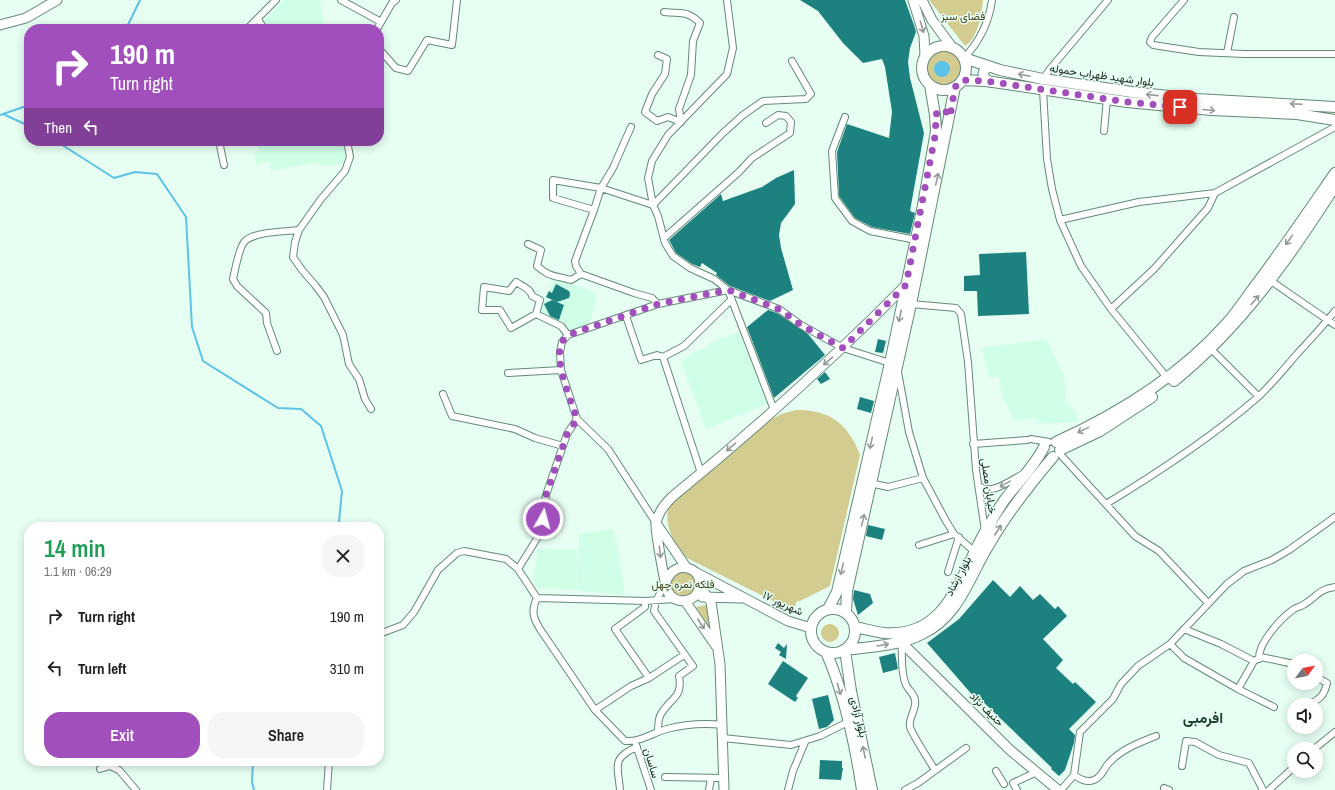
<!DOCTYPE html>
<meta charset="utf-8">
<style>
:root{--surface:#fff;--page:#f6f6f6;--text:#202124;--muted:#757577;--accent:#a24fbe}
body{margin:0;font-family:"Archivo Narrow",Vazirmatn,sans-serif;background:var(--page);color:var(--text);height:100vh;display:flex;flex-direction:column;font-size:15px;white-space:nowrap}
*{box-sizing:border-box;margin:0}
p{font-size:13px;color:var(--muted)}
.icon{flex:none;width:22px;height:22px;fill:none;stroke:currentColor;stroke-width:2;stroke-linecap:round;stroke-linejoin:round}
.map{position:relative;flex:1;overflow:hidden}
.side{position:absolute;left:24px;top:522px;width:360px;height:244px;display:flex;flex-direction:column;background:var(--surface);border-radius:16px;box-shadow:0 2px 10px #0003}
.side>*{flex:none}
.hud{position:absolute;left:24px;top:24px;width:360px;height:122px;border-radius:16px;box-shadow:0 2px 10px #0003;background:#a24fbe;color:#fff;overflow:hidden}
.needle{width:26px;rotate:58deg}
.tools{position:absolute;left:1287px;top:654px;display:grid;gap:8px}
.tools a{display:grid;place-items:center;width:36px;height:36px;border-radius:50%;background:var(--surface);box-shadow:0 2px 10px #0003;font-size:20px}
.pin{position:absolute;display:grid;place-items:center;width:34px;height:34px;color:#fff;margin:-17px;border-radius:8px;box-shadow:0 2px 6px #0006}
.me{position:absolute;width:44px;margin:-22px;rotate:7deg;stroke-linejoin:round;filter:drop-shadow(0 0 3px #0008)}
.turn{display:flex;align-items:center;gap:14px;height:84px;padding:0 20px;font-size:18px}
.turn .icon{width:52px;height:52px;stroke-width:2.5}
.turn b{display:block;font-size:28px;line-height:34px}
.then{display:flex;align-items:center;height:38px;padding:0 20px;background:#0003;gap:8px;font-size:15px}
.round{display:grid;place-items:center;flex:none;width:42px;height:42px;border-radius:16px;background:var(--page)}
.head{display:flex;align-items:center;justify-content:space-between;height:68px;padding:0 20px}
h1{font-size:24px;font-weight:600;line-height:30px;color:#1e9e55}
.action{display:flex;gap:8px;margin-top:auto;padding:8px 20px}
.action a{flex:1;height:46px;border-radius:16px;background:var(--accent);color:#fff;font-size:16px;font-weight:600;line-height:46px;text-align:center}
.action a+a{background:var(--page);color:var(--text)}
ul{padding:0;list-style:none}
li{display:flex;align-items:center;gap:12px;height:52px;padding:0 20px}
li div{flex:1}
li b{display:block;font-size:15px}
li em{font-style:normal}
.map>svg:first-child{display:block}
.built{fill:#cfffe7}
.green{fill:#d3cc91}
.water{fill:#5dc2e7}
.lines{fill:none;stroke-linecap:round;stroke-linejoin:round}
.stream{stroke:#5dc2e7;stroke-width:2}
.building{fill:#1d8180}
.street-casing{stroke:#658978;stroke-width:8}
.secondary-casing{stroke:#658978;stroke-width:11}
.primary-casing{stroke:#658978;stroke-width:12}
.street{stroke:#fff;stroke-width:6}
.secondary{stroke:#fff;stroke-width:9}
.primary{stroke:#fff;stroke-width:10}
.oneway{stroke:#939a97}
.route{stroke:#a24fbe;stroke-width:7;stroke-dasharray:0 12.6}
.labels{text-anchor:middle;stroke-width:3;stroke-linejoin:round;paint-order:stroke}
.park-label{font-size:11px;fill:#423e19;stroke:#e7fff3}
.street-label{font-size:11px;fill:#101e17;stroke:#e7fff3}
.district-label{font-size:15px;font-weight:bold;fill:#1b3e2f;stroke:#e7fff3}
</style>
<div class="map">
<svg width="1335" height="790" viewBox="0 0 1335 790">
<rect width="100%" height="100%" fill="#e7fff3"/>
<path class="built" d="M284,0H320L324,29H266L262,23Z
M257,141H343L345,157L343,164L328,166L318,164L317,162L271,171L269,161L260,163V165L257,166L254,152L259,151Z
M557,278L590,291L596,296L597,298L589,323L576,329H572L538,313L553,281Z
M739,332L767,404L706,429L681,361L693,353L709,346V343Z
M1046,339L1064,375L1066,402L1074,409L1077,416L1078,422L1038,424L1036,418L1015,421L1001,393L999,377H989L982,348Z
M613,529L618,547L625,595L578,591L579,534Z
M538,549L577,550V589L538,588L533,582Z"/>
<path class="green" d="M929,0H983C982,14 978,38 965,46Z
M925 68a18 18 0 1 1 36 0a18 18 0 1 1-36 0Z
M796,410C830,409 849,425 860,455L830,586L800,601H797L793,611L687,558C673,542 660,521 672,501L767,422L781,414Z
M680,570L693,574L697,587L689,597L675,596L670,588V579Z
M706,605H708L711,629H709L696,607Z
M821 633a9 9 0 1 1 18 0a9 9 0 1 1-18 0Z"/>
<path class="water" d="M934 69a8 8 0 1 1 16 0a8 8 0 1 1-16 0Z"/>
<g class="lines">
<path class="stream" d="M126,29L140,0
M3,114L29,126
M0,115L29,105
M56,141L114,178L135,172L157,174L186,217L192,327L203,361L278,408L301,409L321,426L342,491L339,522L343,527
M253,761L252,782L254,790"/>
</g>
<path class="building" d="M800,0H905L915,28L916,32L910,48L908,62L910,78L924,133L910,211L915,213L910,234L872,227L855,218L839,196L837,152L847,124L889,138L892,112L885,67L882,59L863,63L843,43L818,11Z
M794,170L795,204L781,223L779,235L781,248L793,290L770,301L730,286L716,275L717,273L702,263L700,267L692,264L676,253L669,240L721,194L723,201L762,187L776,178Z
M1026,252L1029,314L978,316L977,291H964V276L980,275L979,254Z
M556,284L569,291L570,294L569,298L557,302L546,297L549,291L552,293Z
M552,300L564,305L559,320L550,316L544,304Z
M768,310L777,313L808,334L825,355L774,398L747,327Z
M878,339L886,341L883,353L875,352Z
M825,372L830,379L821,384L817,379Z
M860,397L874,401L871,413L857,409Z
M868,525L885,529L882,540L866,536Z
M993,580L1010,597L1020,586L1033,600L1040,594L1055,609L1058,606L1067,616L1043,639L1063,660L1056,668L1073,684L1075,682L1096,702L1069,729L1075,735L1074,743L1065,770L1059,776L1051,769L1052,768L977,696L975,698L927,643L959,619Z
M854,590L870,594L873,603L858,615L853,599Z
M778,643L784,648L787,644L786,659L779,655L781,652L775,648Z
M895,653L898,669L883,673L879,657Z
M783,661L808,678L796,696L798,698L795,702L768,684Z
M828,695L834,720L827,727L819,729L812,699Z
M820,760L842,761V768H843L841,780L819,779Z"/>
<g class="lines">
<g class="street-casing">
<path id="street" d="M341,0L381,22
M727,0L733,48L727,74L668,135L652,161L648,178L653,205L658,216L665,243L673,256L690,268L714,279L728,290L779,309L801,325L843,348L890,363
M1184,0L1152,37L1150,42L1153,45L1199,52L1244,54H1335
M258,19L264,29
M247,29L276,0
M377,29L392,3L396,0
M379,49L396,68L408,71L427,40L452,45L457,0
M1227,53L1234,17
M658,55L667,59L665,74L652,94L645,112L657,121L668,117L681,122L679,109L691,75L693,41L700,23C687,10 681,14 664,12
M964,58C980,41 989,23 992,0
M1043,79L1050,69L1108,0
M1043,90L1047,159L1052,189L1060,220L1081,266L1111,309L1169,380
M845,117L832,151L835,198L852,221L870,231L916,240
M631,127L613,168L601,188L653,205L723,133L743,115L763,101L806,99L811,94L792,61
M1104,131L1107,99
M219,141L224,165
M347,141L350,157L345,171L321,199L299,230L295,242L293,257L302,270L315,285L324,297L343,335L349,364L359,379L365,399L371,409
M553,180L601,188L594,210L553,198Z
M594,210L575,261L576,266L581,274L634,293L652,298L658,304L728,290L774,410
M1060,220L1139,202L1215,193
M664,238L739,172L752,158L790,133L791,122L786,116L778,115L766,123
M528,244L541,250L537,266C551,278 554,275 571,280L581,274
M1271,281L1335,325
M911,304L956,308L961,314L968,362L976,470L985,531
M1111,309L1154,269L1208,208L1215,193L1335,127
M536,314L511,328L500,310H482L484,287L509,291L516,282C522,286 531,289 532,296L540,300L536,314L561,326L568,335
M626,316L641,360L657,355L663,357
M1211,349L1258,396
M277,351L267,323L266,313L237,286L233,279C235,270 239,247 245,241C257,231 284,232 299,230
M898,372L909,432L923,478L946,521L954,534L975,552
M508,373L561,370
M443,394L452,416L515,429L535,438L563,446
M1031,439L1049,442
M973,444L1027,440
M1059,453L1135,536L1159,551L1208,603
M701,473L663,357L684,346L731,300
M870,483L888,487L923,478
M979,486C991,496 1011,480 1023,474
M1106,504C1159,472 1212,437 1258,397C1272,384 1284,369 1297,354C1310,340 1323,326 1335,311
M656,523L608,449L577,419L561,370L560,352L562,342L568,335L658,304
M919,545L954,534
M518,569L541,532L546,495L567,434L577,419
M948,572L959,537
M537,598C531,610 533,618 540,629L595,710L625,741C641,742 652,733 667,729C686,724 704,723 723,725
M537,598L645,601L675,599
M1184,629L1221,644L1254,661L1261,657L1294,664
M379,634L403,625L414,612L438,570L457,553L464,551L506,559L518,569L537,598
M901,642C903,656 900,671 906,685C909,691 914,693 915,700C917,709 908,718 910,727C912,734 930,762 935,770
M1170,644L1184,658L1238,689L1254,661
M1259,659C1258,643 1281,618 1294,609C1297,607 1300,607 1303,605C1316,598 1318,589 1335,587
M649,678L684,655
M1238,689L1274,707
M1308,705C1320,699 1324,696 1327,683L1316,677
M595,710L631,686L649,678L615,629L645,607V601
M658,732C658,727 658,718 661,714C671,697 683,698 679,676L693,666L654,611L656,601L666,582
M723,738L791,745L820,736L848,722
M636,745L651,790
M1314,749L1335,732
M1182,766L1186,741L1195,742L1219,755L1249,763L1263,790
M100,769L110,766L119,770L136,790
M996,771L1004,784
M1074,775C1080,779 1086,783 1094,780C1102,777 1103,770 1108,764C1120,750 1138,743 1156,736
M665,777L724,778
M1164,788L1169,790
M327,790L329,761
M620,790C618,766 611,758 637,747
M709,790L711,778
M788,790L793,771L805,742
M905,790L918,783L966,748
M1017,790L1013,783L1037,772
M1061,790L1074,775L1080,732L1113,699L1121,684L1138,666L1170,644L1227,584L1244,571L1272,560L1289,550L1335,517
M1269,790L1294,767"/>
</g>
<g class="secondary-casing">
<path id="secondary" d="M913,0L924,36L925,56
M922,0L932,20L952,47
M0,25L26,18L57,0
M990,82L985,78L983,73L985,69L991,67
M658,526L686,567
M695,572L788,621L811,628
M666,582C674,557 706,568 699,589C695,603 675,605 668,592C665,586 655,529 656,523C658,513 666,503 672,497C754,430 832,360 906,285
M700,586L711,602L720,664L724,790
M702,597L741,598
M685,601L716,646
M901,642L1010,750L1058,790"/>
</g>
<g class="primary-casing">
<path id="primary" d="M922 68a22 22 0 1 1 44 0a22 22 0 1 1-44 0Z
M964,58L1000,70L1043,79L1132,92L1196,99L1335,107
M962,80L986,81L1127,102L1211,110L1297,114L1335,120
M1174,381C1241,327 1289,258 1335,186
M1056,442C1120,413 1180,376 1227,323C1236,313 1244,301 1252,290C1281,252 1308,212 1335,173
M1060,450L1100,431L1152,397
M811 631a22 22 0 1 1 44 0a22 22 0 1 1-44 0Z
M828,609L837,592L890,363L923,205L936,131L935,115L930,85
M846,613L847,591L911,304L955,87
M855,627C865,629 875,632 885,633C951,638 961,569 988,527C994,517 999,507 1006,498C1019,481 1034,467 1044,447
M826,652C845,695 855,744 862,790
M872,790L851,691L845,650C870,647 898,646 922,634C960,616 969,576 990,543C1008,512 1030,484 1053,457"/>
</g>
<use href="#street" class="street"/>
<use href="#secondary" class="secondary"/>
<use href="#primary" class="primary"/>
</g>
<defs><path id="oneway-shaft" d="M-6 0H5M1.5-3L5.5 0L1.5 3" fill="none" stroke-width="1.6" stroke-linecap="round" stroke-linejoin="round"/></defs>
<g class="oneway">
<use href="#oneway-shaft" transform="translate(922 27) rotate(74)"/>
<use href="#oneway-shaft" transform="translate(1024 75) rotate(-168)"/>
<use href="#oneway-shaft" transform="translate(1152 95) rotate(-174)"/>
<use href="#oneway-shaft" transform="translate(1296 104) rotate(-177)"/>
<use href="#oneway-shaft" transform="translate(1209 110) rotate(5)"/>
<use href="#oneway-shaft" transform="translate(937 179) rotate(-78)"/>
<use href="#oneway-shaft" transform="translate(1289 240) rotate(126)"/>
<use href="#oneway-shaft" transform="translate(1255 300) rotate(-50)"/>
<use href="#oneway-shaft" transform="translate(900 316) rotate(102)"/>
<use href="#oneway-shaft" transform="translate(828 361) rotate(139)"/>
<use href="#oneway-shaft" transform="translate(1083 430) rotate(154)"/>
<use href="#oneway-shaft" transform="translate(871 443) rotate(103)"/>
<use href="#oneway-shaft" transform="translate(731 447) rotate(139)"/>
<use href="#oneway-shaft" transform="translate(1005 484) rotate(151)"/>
<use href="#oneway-shaft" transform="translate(863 520) rotate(-77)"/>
<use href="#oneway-shaft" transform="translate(998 530) rotate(-57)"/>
<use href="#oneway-shaft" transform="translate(660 552) rotate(83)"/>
<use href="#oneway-shaft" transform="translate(842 569) rotate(103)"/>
<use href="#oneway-shaft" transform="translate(701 624) rotate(57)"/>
<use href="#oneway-shaft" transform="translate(883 645) rotate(-10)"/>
<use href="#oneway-shaft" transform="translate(839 689) rotate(74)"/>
<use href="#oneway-shaft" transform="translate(864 752) rotate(-102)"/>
</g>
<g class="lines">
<path class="route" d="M543,519L546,495L567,434L577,419C571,401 553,359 562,342C563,340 566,337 568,335L658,304L728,290L779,309L801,325L843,348L906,285L936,131L935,115L941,110L944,109L950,117L955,87L962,80L986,81L1127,102L1180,107"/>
</g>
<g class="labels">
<g class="park-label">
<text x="963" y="20">فضای سبز</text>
<text x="683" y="588">فلکه نمره چهل</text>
</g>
<g class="street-label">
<text transform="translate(1102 75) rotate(8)" y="4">بلوار شهید ظهراب حموله</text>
<text transform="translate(989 486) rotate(82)" y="4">خیابان مصلی</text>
<text transform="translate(958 576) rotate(-62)" y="4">بلوار ارشاد</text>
<text transform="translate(783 603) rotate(25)" y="4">۱۷ شهریور</text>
<text transform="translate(987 709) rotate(45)" y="4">حنیف نژاد</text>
<text transform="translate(859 717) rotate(76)" y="4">بلوار آزادی</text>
<text transform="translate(652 763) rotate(73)" y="4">ساسان</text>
</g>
<g class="district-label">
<text x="1203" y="723">افرمبی</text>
</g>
</g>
</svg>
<div class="tools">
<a><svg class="needle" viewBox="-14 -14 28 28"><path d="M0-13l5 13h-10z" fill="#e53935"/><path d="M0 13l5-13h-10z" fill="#757577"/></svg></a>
<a><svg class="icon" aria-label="sound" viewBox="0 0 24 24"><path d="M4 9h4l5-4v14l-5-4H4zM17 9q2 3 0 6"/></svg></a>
<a><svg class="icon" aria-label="search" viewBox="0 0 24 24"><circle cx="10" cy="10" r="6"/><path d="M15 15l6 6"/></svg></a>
</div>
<div class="pin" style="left:1180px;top:107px;background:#d93025"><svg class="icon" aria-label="arrive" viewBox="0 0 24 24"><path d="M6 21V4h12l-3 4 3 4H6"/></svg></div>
<svg class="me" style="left:543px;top:519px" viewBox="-20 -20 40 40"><circle r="17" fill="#a24fbe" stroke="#fff" stroke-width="3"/><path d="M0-11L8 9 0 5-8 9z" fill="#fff"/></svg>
<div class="hud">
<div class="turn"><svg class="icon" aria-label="right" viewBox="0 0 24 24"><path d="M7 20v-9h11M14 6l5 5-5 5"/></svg><div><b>190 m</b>Turn right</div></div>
<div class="then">Then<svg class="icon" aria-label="left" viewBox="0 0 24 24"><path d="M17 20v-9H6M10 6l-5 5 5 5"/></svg></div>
</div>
<section class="side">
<div class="head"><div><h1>14 min</h1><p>1.1 km · 06:29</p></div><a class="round"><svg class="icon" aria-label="close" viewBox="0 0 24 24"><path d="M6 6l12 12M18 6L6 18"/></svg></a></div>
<ul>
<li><svg class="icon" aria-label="right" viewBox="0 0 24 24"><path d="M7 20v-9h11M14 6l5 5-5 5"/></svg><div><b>Turn right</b></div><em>190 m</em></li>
<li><svg class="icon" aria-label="left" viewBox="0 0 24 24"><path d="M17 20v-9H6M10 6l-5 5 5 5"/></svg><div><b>Turn left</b></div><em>310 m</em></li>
</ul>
<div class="action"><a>Exit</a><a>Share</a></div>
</section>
</div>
